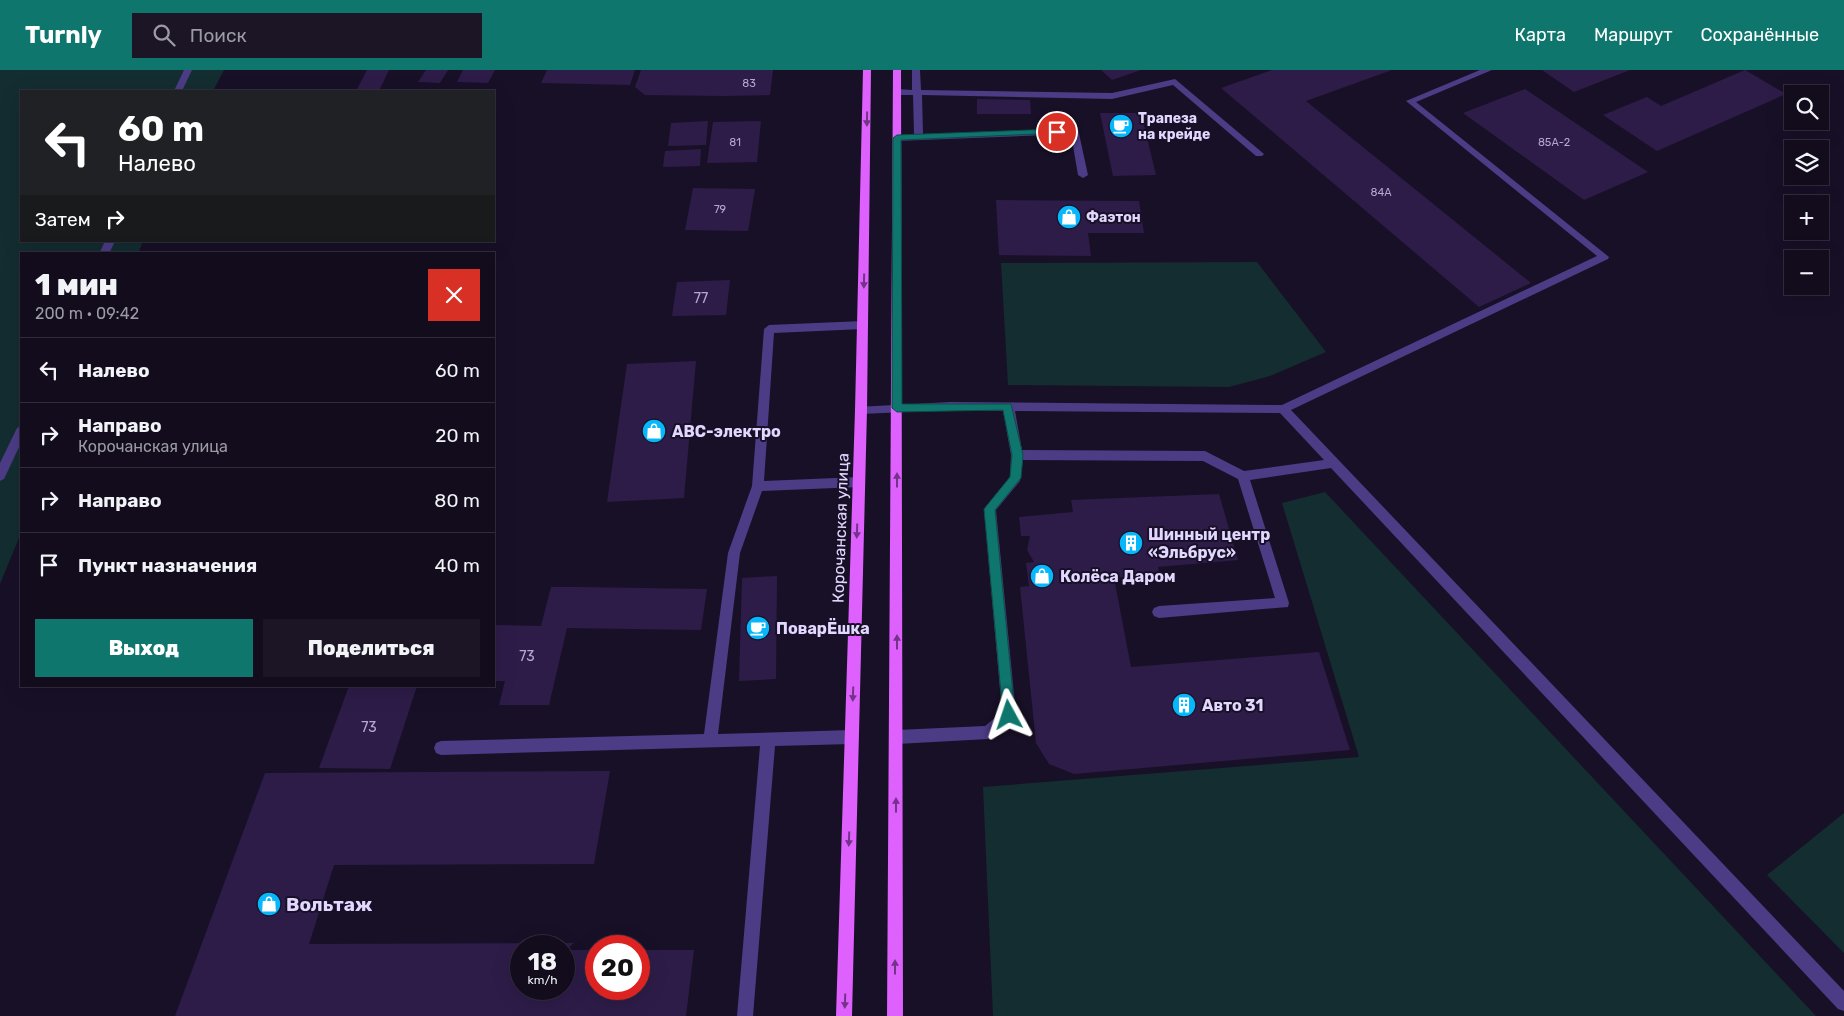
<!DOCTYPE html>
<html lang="ru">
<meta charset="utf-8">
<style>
:root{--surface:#120c1d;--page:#1b1526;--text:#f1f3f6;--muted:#9c9ba4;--line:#312c3b;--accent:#0f766e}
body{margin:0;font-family:Rubik,sans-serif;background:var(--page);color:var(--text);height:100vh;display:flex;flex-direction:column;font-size:19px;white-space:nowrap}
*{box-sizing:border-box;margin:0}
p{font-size:16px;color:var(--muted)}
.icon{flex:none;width:28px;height:28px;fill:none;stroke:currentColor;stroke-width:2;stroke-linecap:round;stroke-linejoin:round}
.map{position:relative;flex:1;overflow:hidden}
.sheet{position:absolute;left:20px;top:182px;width:475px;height:435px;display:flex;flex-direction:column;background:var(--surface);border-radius:0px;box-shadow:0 5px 20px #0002,0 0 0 1px var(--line)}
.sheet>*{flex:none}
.top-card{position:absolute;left:20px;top:20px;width:475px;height:152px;border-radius:0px;box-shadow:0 5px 20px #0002,0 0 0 1px var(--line);background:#202124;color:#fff;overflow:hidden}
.buttons{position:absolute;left:1784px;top:15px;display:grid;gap:10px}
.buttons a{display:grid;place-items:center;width:45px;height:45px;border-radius:0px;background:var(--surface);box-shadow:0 5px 20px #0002,0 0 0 1px var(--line);font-size:25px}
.speed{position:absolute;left:510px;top:865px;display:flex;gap:10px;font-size:25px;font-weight:700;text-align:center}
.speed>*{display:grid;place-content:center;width:65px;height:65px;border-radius:50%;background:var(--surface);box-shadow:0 5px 20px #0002,0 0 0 1px var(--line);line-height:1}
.speed small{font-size:12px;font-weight:400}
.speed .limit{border:8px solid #d22;background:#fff;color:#111}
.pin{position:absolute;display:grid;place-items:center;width:42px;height:42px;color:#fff;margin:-21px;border:2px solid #fff;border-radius:50%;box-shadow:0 1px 5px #0007}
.me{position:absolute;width:55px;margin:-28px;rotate:355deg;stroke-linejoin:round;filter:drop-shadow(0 0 4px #0008)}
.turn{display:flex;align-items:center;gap:18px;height:105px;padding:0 15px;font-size:22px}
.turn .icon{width:65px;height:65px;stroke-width:2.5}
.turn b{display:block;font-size:35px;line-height:42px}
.then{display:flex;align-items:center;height:48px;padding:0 15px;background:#0003;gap:10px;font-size:19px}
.round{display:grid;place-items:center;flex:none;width:52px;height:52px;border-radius:0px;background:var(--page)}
.summary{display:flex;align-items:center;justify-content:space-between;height:85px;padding:0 15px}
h1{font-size:30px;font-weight:800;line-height:38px}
.cta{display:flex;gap:10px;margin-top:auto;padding:10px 15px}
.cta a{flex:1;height:58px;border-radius:0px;background:var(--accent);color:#fff;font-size:20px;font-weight:800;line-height:58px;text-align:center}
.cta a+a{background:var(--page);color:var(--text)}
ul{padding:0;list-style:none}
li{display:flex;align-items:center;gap:15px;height:65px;padding:0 15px;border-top:1px solid var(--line)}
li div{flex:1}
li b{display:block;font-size:19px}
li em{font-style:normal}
header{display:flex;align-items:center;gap:30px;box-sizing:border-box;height:70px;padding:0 25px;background:var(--accent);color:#fff}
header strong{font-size:24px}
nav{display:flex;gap:28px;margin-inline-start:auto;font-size:18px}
.search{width:350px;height:45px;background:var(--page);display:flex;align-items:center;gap:12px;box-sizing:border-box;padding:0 18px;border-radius:0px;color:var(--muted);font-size:19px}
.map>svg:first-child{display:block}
.green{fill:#132d31}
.building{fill:#2d1c48;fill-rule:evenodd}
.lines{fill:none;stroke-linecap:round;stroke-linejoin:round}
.minor{fill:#4c3c86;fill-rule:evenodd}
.major{fill:#de60fd;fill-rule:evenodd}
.oneway{fill:#713487}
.route{fill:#0f766e;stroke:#0a4d48}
.labels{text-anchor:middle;stroke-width:4;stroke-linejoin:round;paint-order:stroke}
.far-number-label{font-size:11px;fill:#b5a8d0}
.far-poi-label{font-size:14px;font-weight:bold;fill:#e2d7fe;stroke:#181027;text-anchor:start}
.number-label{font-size:14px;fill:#b5a8d0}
.poi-label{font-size:16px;font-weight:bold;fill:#e2d7fe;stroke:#181027;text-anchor:start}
.street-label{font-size:16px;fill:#e2d7fe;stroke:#181027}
.near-poi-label{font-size:19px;font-weight:bold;fill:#e2d7fe;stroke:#181027;text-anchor:start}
</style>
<header>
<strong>Turnly</strong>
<div class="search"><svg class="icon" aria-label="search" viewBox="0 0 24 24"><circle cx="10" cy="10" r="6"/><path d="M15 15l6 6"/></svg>Поиск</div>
<nav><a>Карта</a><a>Маршрут</a><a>Сохранённые</a></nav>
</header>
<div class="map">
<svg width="1844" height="946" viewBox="0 0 1844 946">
<rect width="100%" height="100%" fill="#181027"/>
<path class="green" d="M0,0H224L213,21H21V171H143L138,184H21V463L0,514Z
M1257,192L1326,282L1270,306L1229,317L1008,315L1001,193Z
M1325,422L1816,946H993L983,717L1359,687L1282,433Z
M1844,743V883L1767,805Z"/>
<path class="building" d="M367,0H389L379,21H356Z
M426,0H448L440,13L418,12Z
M463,0H495L488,13L457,12Z
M547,0H635L630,15L541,13Z
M641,0H773L770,25L725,26L645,25L635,17Z
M1101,0H1141L1112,10Z
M1272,0H1392L1306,31L1531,213L1479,237L1221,18Z
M1542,0H1630L1574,22Z
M1745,0L1786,24L1657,81L1603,45L1647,27L1661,36Z
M1525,19L1648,102L1584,130L1463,43Z
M977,29L1030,30L1031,44H977Z
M1100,43H1141L1156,105L1113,106Z
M708,51L706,75L668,76L671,53Z
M761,51L757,92L707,93L713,52Z
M701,79L700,96L663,97L665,81Z
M693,118L755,119L748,161L685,160Z
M996,130L1139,131L1144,163H1088L1091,186L999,185Z
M730,210L726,245L672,246L677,212Z
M696,291L684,428L607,432L627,294Z
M1219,424L1238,490L1158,497L1159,503L1114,508L1131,597L1319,582L1350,680L1074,704L1049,694L1036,673L1020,517L1029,516L1026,493L1034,492L1027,480L1030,466H1021L1019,447L1073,442L1071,430Z
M777,506L776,609L739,611L742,508Z
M551,517H578L707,519L701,560L567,558L549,635H499L505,611H494V555L541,556Z
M349,616H417L390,699L319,698Z
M610,701L594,794L334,795L309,874L574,873L566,880H596V919H639V880H694L686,946H175L265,703ZM521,876H564V919H521Z"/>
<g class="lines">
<path class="minor" d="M184,0H192L182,21H174Z
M912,0H920L921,20L1112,23L1175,9L1264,84L1262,86H1256L1173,15L1112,29L922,25L923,64L1078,59L1088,105L1083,108L1078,105L1071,64L897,71L894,70V66L914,64L913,25H897L893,22L897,19L912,20Z
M1480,0H1492L1416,32L1609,187L1608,189L1291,340L1844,921V941L1838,939L1331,398L1250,410L1289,533L1288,537L1159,548L1154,546L1152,542L1154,538L1159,536L1275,528L1238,409L1203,391L1023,390L1020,411L996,440L1016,645L1014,650L988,669L897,674L892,672L890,667L892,662L897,660L985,656L1002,642L984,439L1010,407L1011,385L1003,341L950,340L861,344L857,343L855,340L857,337L950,332L1282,335L1597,186L1406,31ZM1015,341L1280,343L1324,390L1244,401L1205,381L1022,380Z
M105,171H115L109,184H99Z
M863,251L868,255L863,259L774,263L764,411L859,407L865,412L859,417L762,421L740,483L718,664L852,660L857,662L859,667L857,672L852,674L775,676L753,946H737L760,676L441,685L436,683L434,678L436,673L441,671L704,664L728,483L752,416L764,259L769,255Z
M21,356V373L4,409L0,411V393L17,358Z"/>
<path class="major" d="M863,0H871L867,340L852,946H836L855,340Z
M893,0H901L903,946H887Z"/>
</g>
<defs><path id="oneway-solid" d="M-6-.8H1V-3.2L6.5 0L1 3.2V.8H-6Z" transform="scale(1.25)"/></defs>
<g class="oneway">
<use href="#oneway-solid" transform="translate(867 49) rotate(91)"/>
<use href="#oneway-solid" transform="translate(864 211) rotate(91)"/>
<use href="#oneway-solid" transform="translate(897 410) rotate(-90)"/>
<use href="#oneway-solid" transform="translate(857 461) rotate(92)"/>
<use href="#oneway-solid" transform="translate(897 572) rotate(-90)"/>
<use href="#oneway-solid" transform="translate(853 624) rotate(92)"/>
<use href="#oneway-solid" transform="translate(896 735) rotate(-90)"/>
<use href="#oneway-solid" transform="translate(849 769) rotate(92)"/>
<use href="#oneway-solid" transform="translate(895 897) rotate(-90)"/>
<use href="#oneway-solid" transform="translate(845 931) rotate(92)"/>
</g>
<path class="route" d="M1057,59L1062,62L1060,63L901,70L902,334H1011L1023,385L1021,408L995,440L1015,645L1013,649L1009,651L1004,649L1003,645L984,439L1010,407L1012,385L1003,340L897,342L892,338L893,68L897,65Z"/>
<defs>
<g id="cafe-disc" transform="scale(1.25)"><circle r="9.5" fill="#06b8fb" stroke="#181027"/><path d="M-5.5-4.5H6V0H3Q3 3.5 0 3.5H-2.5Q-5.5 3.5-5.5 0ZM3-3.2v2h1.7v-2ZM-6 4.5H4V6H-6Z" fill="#fff"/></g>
<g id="shop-disc" transform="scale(1.25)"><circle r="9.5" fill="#06b8fb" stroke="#181027"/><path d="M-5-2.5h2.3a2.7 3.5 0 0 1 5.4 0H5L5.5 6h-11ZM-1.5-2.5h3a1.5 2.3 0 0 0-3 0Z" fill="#fff"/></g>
<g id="building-disc" transform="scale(1.25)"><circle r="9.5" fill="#06b8fb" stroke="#181027"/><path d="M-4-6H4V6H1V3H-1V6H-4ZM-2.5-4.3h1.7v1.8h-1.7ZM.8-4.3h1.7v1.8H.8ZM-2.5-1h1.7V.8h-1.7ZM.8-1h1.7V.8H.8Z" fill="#fff"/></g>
</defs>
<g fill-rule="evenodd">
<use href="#cafe-disc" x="1121" y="56"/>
<use href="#shop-disc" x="1069" y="147"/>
<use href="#shop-disc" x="654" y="361"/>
<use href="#building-disc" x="1131" y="473"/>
<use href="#shop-disc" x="1042" y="506"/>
<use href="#cafe-disc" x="758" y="558"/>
<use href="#building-disc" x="1184" y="635"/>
<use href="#shop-disc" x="269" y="834"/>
</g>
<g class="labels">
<g class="far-number-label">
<text x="749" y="17">83</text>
<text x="735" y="76">81</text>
<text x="1554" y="76">85А-2</text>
<text x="1381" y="126">84А</text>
<text x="720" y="143">79</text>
</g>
<g class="far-poi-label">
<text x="1138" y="53">Трапеза<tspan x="1138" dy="16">на крейде</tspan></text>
<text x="1086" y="152">Фаэтон</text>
</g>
<g class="number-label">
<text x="701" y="233">77</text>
<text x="527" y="591">73</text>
<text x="369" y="662">73</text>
</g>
<g class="poi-label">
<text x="672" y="367">АВС-электро</text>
<text x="1148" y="470">Шинный центр<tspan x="1148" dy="18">«Эльбрус»</tspan></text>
<text x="1060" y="512">Колёса Даром</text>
<text x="776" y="564">ПоварЁшка</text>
<text x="1202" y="641">Авто 31</text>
</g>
<g class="street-label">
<text transform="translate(840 458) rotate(-88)" y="6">Корочанская улица</text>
</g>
<g class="near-poi-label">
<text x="286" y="841">Вольтаж</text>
</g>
</g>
</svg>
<div class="buttons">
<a><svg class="icon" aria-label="search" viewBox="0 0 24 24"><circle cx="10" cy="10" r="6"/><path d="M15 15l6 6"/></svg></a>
<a><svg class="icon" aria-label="layers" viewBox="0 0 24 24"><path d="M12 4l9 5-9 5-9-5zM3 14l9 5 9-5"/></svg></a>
<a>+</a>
<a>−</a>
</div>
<div class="speed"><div>18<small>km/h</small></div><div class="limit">20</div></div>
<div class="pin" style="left:1057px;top:62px;background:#d93025"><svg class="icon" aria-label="arrive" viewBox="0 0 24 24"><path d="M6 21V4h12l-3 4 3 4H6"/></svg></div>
<svg class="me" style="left:1009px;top:645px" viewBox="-20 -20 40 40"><path d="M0-17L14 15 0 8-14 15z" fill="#0f766e" stroke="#fff" stroke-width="4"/></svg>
<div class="top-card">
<div class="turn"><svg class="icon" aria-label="left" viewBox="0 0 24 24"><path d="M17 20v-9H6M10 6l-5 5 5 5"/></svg><div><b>60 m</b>Налево</div></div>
<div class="then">Затем<svg class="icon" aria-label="right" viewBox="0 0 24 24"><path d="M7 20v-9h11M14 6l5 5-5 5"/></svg></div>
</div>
<section class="sheet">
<div class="summary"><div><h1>1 мин</h1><p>200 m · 09:42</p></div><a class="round" style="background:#d93025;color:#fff"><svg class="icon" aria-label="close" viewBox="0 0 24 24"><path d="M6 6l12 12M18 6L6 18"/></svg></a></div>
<ul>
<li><svg class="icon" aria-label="left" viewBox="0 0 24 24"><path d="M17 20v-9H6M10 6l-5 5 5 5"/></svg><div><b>Налево</b></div><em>60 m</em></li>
<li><svg class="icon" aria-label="right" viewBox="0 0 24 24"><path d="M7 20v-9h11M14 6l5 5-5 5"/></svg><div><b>Направо</b><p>Корочанская улица</p></div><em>20 m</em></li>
<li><svg class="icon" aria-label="right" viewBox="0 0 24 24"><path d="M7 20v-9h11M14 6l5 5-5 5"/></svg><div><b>Направо</b></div><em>80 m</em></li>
<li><svg class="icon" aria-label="arrive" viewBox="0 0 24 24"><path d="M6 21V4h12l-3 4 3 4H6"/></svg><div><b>Пункт назначения</b></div><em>40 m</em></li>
</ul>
<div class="cta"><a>Выход</a><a>Поделиться</a></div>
</section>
</div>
